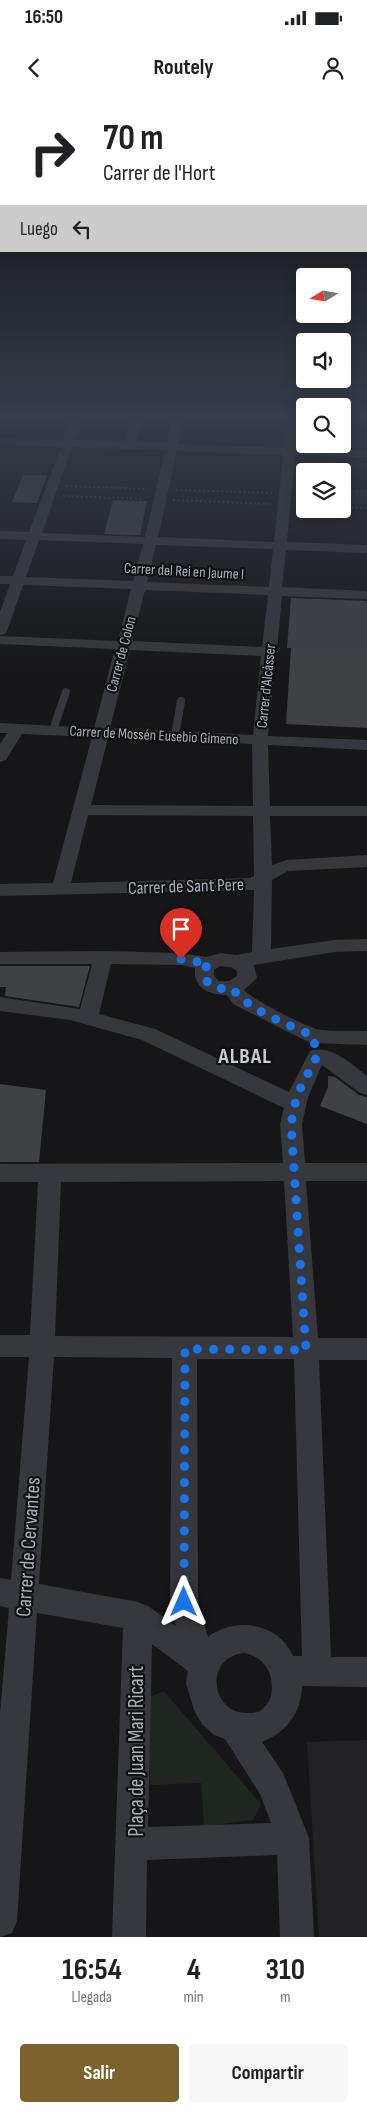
<!DOCTYPE html>
<html lang="es">
<meta charset="utf-8">
<style>
:root{--surface:#fff;--page:#f6f6f6;--text:#202124;--muted:#757577;--accent:#7e622b}
body{margin:0;font-family:"Sofia Sans Condensed",sans-serif;background:var(--page);color:var(--text);height:100vh;display:flex;flex-direction:column;font-size:19px;white-space:nowrap}
*{box-sizing:border-box;margin:0}
p{font-size:16px;color:var(--muted)}
.icon{flex:none;width:28px;height:28px;fill:none;stroke:currentColor;stroke-width:2;stroke-linecap:round;stroke-linejoin:round}
.map{position:relative;height:1837px;overflow:hidden}
.details{display:flex;flex-direction:column;background:var(--surface);flex:1}
.details>*{flex:none}
.hud{position:absolute;left:0px;top:0px;width:368px;height:152px;box-shadow:0 2px 12px #0003;background:#fff;color:var(--text);overflow:hidden}
.needle{width:32px;rotate:259deg}
.fabs{position:absolute;left:296px;top:168px;display:grid;gap:10px}
.fabs a{display:grid;place-items:center;width:55px;height:55px;border-radius:5px;background:var(--surface);box-shadow:0 2px 12px #0003;font-size:25px}
.pin{position:absolute;display:grid;place-items:center;width:42px;height:42px;color:#fff;margin:-51px -21px;border-radius:50% 50% 50% 0;rotate:-45deg;box-shadow:0 0 5px #0007}
.pin .icon{rotate:45deg}
.me{position:absolute;width:55px;margin:-28px;rotate:0deg;stroke-linejoin:round;filter:drop-shadow(0 0 4px #0008)}
.turn{display:flex;align-items:center;gap:18px;height:105px;padding:0 20px;font-size:22px}
.turn .icon{width:65px;height:65px;stroke-width:2.5}
.turn b{display:block;font-size:35px;line-height:42px}
.then{display:flex;align-items:center;height:48px;padding:0 20px;background:#0003;gap:10px;font-size:19px}
.eta{display:flex;justify-content:space-evenly;align-items:center;height:85px;text-align:center}
.eta b{font-size:30px;font-weight:700;line-height:35px}
.primary-button{display:flex;gap:10px;margin-top:auto;padding:10px 20px}
.primary-button a{flex:1;height:58px;border-radius:5px;background:var(--accent);color:#fff;font-size:20px;font-weight:700;line-height:58px;text-align:center}
.primary-button a+a{background:var(--page);color:var(--text)}
.status{display:flex;justify-content:space-between;align-items:center;height:35px;padding:0 25px;background:var(--surface);direction:ltr}
.status svg{height:14px;fill:currentColor}
header{display:flex;justify-content:space-between;align-items:center;height:65px;padding:0 20px;background:var(--surface);font-size:22px;font-weight:700}
.map>svg:first-child{display:block}
.built{fill:#222225}
.green{fill:#1e261f}
.building{fill:#404145}
.lines{fill:none;stroke-linecap:round;stroke-linejoin:round}
.path{stroke:#3d3f44;stroke-width:2;stroke-dasharray:2 2.5;stroke-linecap:butt}
.lane{stroke:#37383d;stroke-width:8}
.street{fill:#37383d;fill-rule:evenodd}
.route{stroke:#1a73e8;stroke-width:9;stroke-dasharray:0 16.2}
.labels{text-anchor:middle;stroke-width:4.5;stroke-linejoin:round;paint-order:stroke}
.far-street-label{font-size:15px;fill:#a8adb8;stroke:#111113}
.street-label{font-size:18px;fill:#a8adb8;stroke:#111113}
.near-street-label{font-size:21px;fill:#a8adb8;stroke:#111113}
.district-label{font-size:22px;font-weight:bold;letter-spacing:1px;fill:#c9ccd4;stroke:#111113}
</style>
<div class="status"><b>16:50</b><svg viewBox="0 0 49 12"><path d="M0 12V9h3v3zM5 12V6h3v6zM10 12V3h3v9zM15 12V0h3v12zM26 1h20v11H26zM47 4h2v5h-2z"/></svg></div>
<header><svg class="icon" aria-label="back" viewBox="0 0 24 24"><path d="M15 5l-7 7 7 7"/></svg>Routely<svg class="icon" aria-label="person" viewBox="0 0 24 24"><circle cx="12" cy="8" r="4"/><path d="M4 21q1-7 8-7t8 7"/></svg></header>
<div class="map">
<svg width="367" height="1837" viewBox="0 0 367 1837">
<rect width="100%" height="100%" fill="#161618"/>
<path class="built" d="M367,1640V1837H319L307,1642Z"/>
<path class="green" d="M343,391L367,392V404H343Z
M164,1591L261,1704L253,1720L204,1726L201,1683L150,1685L147,1598Z"/>
<path class="building" d="M23,375H47L37,403L12,402Z
M113,400L147,401L140,435L104,434Z
M291,498L367,501V628L286,624L291,548H287Z
M0,866H90L79,907L5,896L6,887H0Z
M328,976L335,977L359,995L367,997V1024L320,1006L328,987Z
M0,984L46,990L39,1062H0Z"/>
<g class="lines">
<path class="path" d="M66,386L147,389
M176,390L272,393
M342,390L367,391
M63,396L144,399
M173,400L269,404
M342,407L367,408"/>
<path class="lane" d="M53,630L66,592
M175,636L181,601"/>
<path class="street" d="M72,318H83L75,340L124,342L132,318H142L136,342L167,343L172,318H183L178,344L284,348L287,318H298L296,348L367,351V357L295,355L287,442L367,445V453L286,450L282,487L367,491V499L282,496L277,549L278,552L276,555L268,636L367,640V650L268,645L270,706H367V716H270L272,765L287,760L367,755V767L288,771L272,780L271,849L334,840L367,839V851L334,852L254,865L257,878L244,890C250,898 305,926 316,929C330,932 352,930 367,931V945L313,943L306,941L233,904L227,895C209,895 193,888 195,868L181,865L111,864L99,914L155,929L289,992L310,951C331,944 351,964 367,976V995L360,993L322,965L308,997L302,1024L305,1063H367V1081H306L318,1238H367V1260H319L331,1557H367V1587L302,1586C301,1613 287,1632 262,1642L283,1673L309,1738L314,1837H280L277,1755L147,1760L146,1837H112L123,1528L37,1513L17,1821L12,1833L0,1837V1614L9,1508L0,1506V1478L11,1480L29,1257H0V1235H30L38,1082H0V1064L283,1063L280,1024L284,1008L142,940L70,920L0,911V897L80,909L92,864H0V852L103,851L181,853L206,857L221,853L236,855L252,852L254,790L0,796V784L53,783L92,637L22,634L6,660L0,662V644L7,633H0V623L94,628L115,549L0,544V536L118,541L131,489L23,485L7,531L5,534L0,535V512L10,484H0V476H13L26,440L0,439V431L29,432L61,347L0,344V338L63,340ZM72,347L165,350L145,437L42,433ZM177,351L283,355L274,442L158,437ZM39,440L143,444L133,481L26,477ZM156,445L273,449L269,487L147,482ZM145,490L268,495L262,547L132,541ZM130,550L261,556L253,635L110,628ZM108,638L252,644L253,706L91,705ZM88,715L253,716L254,776L250,778L71,783ZM220,866L231,867L237,871V876L229,881H219L214,876V870ZM284,1081L293,1237L55,1236L61,1082ZM54,1257L172,1258L170,1502L176,1526L148,1506L138,1502L39,1484ZM197,1259H294L302,1556H293C279,1523 235,1516 208,1537L198,1502ZM152,1544L188,1571L186,1583L194,1610L202,1624L214,1635L225,1639L260,1694L271,1723L148,1727ZM244,1553C265,1557 275,1575 271,1596C270,1602 265,1607 260,1611C256,1613 253,1613 249,1613C212,1616 202,1558 244,1553Z"/>
</g>
<linearGradient id="sky" x2="0" y2="1"><stop stop-color="#0c0c0d"/><stop offset="0.55" stop-color="#363c48"/><stop offset="1" stop-color="#363c48" stop-opacity="0"/></linearGradient>
<rect width="367" height="575" fill="url(#sky)"/>
<g class="lines">
<path class="route" d="M181,859L209,864L205,868L204,877C210,888 221,890 232,888C251,912 286,923 313,936L317,956L300,989L295,1004L291,1024L306,1250L185,1249L184,1502"/>
</g>
<g class="labels">
<g class="far-street-label">
<text transform="translate(184 471) rotate(3)" y="5">Carrer del Rei en Jaume I</text>
<text transform="translate(121 554) rotate(-75)" y="5">Carrer de Colon</text>
<text transform="translate(266 586) rotate(-84)" y="5">Carrer d'Alcàsser</text>
<text transform="translate(154 635) rotate(3)" y="5">Carrer de Mossén Eusebio Gimeno</text>
</g>
<g class="street-label">
<text transform="translate(186 786) rotate(-2)" y="6">Carrer de Sant Pere</text>
</g>
<g class="near-street-label">
<text transform="translate(28 1447) rotate(-86)" y="7">Carrer de Cervantes</text>
<text transform="translate(136 1651) rotate(-90)" y="7">Plaça de Juan Mari Ricart</text>
</g>
<g class="district-label">
<text x="245" y="963">ALBAL</text>
</g>
</g>
</svg>
<div class="fabs">
<a><svg class="needle" viewBox="-14 -14 28 28"><path d="M0-13l5 13h-10z" fill="#e53935"/><path d="M0 13l5-13h-10z" fill="#757577"/></svg></a>
<a><svg class="icon" aria-label="sound" viewBox="0 0 24 24"><path d="M4 9h4l5-4v14l-5-4H4zM17 9q2 3 0 6"/></svg></a>
<a><svg class="icon" aria-label="search" viewBox="0 0 24 24"><circle cx="10" cy="10" r="6"/><path d="M15 15l6 6"/></svg></a>
<a><svg class="icon" aria-label="layers" viewBox="0 0 24 24"><path d="M12 4l9 5-9 5-9-5zM3 14l9 5 9-5"/></svg></a>
</div>
<div class="pin" style="left:181px;top:859px;background:#d93025"><svg class="icon" aria-label="arrive" viewBox="0 0 24 24"><path d="M6 21V4h12l-3 4 3 4H6"/></svg></div>
<svg class="me" style="left:184px;top:1502px" viewBox="-20 -20 40 40"><path d="M0-17L14 15 0 8-14 15z" fill="#1a73e8" stroke="#fff" stroke-width="4"/></svg>
<div class="hud">
<div class="turn"><svg class="icon" aria-label="right" viewBox="0 0 24 24"><path d="M7 20v-9h11M14 6l5 5-5 5"/></svg><div><b>70 m</b>Carrer de l'Hort</div></div>
<div class="then">Luego<svg class="icon" aria-label="left" viewBox="0 0 24 24"><path d="M17 20v-9H6M10 6l-5 5 5 5"/></svg></div>
</div>
</div>
<section class="details">
<div class="eta">
<div><b>16:54</b><p>Llegada</p></div>
<div><b>4</b><p>min</p></div>
<div><b>310</b><p>m</p></div>
</div>
<div class="primary-button"><a>Salir</a><a>Compartir</a></div>
</section>
